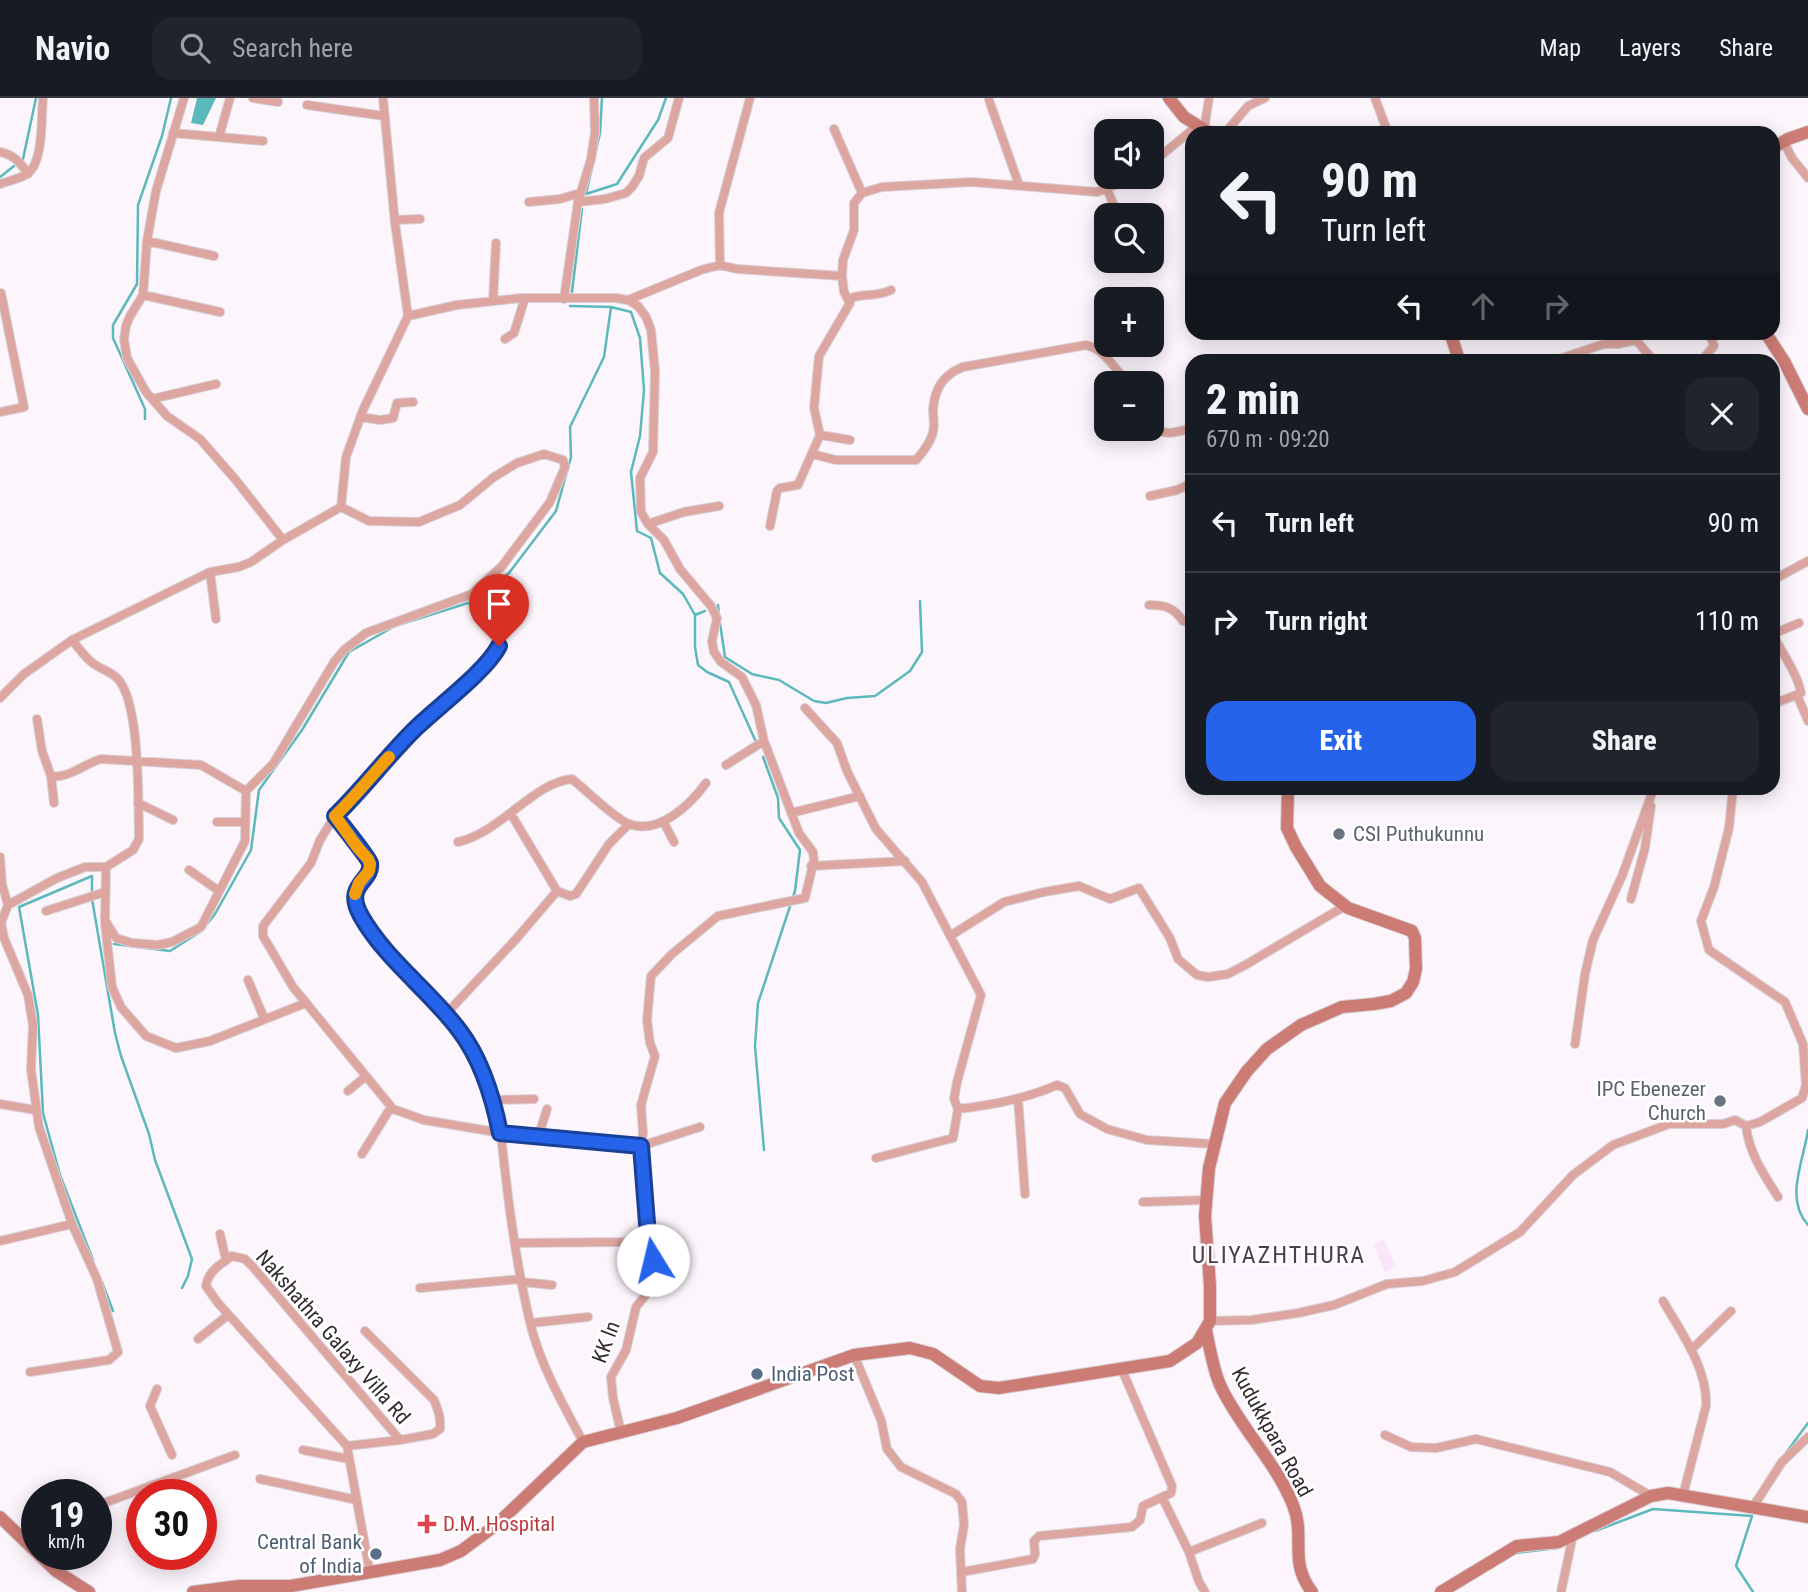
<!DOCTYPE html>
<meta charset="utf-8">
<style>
:root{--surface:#171b24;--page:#20242c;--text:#f1f3f6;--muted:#9ea1a6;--line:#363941;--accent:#2563eb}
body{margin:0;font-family:"Roboto Condensed",sans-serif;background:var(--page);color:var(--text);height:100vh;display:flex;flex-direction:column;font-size:26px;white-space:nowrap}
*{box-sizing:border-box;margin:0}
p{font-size:23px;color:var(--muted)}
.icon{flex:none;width:38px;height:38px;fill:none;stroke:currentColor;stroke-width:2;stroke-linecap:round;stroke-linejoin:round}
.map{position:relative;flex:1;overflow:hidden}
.panel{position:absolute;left:1185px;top:256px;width:595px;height:441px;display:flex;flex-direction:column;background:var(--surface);border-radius:21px;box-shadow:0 4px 18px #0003}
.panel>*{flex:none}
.guide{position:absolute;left:1185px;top:28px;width:595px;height:214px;border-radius:21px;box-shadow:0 4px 18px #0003;background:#171b24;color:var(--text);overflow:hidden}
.controls{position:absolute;left:1094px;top:21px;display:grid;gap:14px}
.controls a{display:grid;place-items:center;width:70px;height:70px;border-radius:14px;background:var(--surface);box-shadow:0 4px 18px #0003;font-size:35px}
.speed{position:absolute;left:21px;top:1381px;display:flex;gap:14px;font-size:35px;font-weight:700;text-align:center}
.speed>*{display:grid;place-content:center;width:91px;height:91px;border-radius:50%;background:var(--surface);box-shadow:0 4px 18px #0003;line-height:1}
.speed small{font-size:18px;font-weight:400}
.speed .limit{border:10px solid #d22;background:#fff;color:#111}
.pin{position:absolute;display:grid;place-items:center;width:60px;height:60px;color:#fff;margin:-72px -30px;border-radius:50% 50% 50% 0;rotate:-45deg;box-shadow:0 0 7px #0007}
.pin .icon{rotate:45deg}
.me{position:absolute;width:77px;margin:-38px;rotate:351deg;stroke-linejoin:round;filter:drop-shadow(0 0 5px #0008)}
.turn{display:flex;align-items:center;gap:24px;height:147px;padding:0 21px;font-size:32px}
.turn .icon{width:91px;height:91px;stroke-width:2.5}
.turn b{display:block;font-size:49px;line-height:60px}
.lanes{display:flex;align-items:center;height:66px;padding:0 21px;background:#0003;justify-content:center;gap:35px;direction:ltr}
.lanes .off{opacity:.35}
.round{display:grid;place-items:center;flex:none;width:74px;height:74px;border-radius:21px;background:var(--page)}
.head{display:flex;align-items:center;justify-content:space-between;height:119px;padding:0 21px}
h1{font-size:42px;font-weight:800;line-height:52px}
.button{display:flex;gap:14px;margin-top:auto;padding:14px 21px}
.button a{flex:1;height:80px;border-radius:21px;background:var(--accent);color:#fff;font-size:28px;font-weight:800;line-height:80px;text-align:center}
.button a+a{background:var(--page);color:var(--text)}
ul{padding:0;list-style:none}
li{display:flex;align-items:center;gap:21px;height:98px;padding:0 21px;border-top:2px solid var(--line)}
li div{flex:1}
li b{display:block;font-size:26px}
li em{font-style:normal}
header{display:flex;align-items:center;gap:42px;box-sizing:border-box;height:98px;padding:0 35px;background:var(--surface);border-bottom:2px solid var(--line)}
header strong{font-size:33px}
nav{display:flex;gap:38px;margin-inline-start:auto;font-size:24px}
.search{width:490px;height:63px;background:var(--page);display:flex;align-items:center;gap:18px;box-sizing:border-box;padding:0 24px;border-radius:21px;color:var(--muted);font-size:26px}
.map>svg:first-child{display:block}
.commercial{fill:#f9e7f9}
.water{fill:#5bb9bb}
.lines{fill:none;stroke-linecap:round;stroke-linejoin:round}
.stream{stroke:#5bb9bb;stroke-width:2.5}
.street-casing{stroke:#d8d1d7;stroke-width:10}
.secondary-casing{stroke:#d8d1d7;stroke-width:14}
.street{stroke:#dda6a0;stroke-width:8}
.secondary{stroke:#cc7c75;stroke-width:12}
.route-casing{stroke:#184099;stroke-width:18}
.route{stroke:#2563eb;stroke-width:12}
.slow{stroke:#f59e0b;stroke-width:12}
.worship-dot{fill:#6b7280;stroke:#fff;stroke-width:2.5}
.service-dot{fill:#5c6f8a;stroke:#fff;stroke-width:2.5}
.health-dot{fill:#e0444e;stroke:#fff;stroke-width:2.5}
.labels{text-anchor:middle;stroke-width:5;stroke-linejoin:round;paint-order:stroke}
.worship-label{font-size:21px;fill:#5b616d;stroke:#fff;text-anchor:start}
.street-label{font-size:21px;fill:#322b31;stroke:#fff}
.service-label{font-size:21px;fill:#4e5e75;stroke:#fff;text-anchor:start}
.health-label{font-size:21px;fill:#be3a42;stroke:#fff;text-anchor:start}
.quarter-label{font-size:24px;letter-spacing:2px;fill:#4e3e4d;stroke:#fff}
</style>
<header>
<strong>Navio</strong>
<div class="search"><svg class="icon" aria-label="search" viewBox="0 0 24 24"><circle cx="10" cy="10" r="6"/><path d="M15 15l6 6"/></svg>Search here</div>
<nav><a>Map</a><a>Layers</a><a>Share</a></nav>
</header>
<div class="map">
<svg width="1808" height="1494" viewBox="0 0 1808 1494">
<rect width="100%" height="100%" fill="#fdf5fc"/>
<path class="commercial" d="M1384,1141L1396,1169L1385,1174L1373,1146Z"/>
<path class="water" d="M197,0H216L203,27L191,25Z"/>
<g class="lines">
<path class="stream" d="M23,61L36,0
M0,79L14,68
M586,96L617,86L658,22L666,0
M586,96L600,35L602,0
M572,194L582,111
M570,208L611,209L631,214L640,240L644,292L640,338L631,374L637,433L651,440L660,475L683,496L695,517V549L698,567L707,574L729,584L756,644
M145,321V311L113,240V227L137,186L138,107L162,38L171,0
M485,495L509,475L556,413L571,359L570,329L604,259L611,209
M718,507L719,518
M695,517L705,513
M720,525L725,559L752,576L779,582L814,603L826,605L847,600L875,598L910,573L922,554L920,503
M763,659L778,700L779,720L800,752L795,793L758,905L755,948L764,1052
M92,795V778L19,809L38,917L43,1015L60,1077L93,1162
M92,801L115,935L121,958L149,1036L155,1062L192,1161L188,1178L182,1190
M207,826L215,816L251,752L259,692L302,632L349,554L395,528L468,505
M114,846L170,853L200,834
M1808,1032C1804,1062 1784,1101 1808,1127
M102,1184L113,1213
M1786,1355L1808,1325
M1595,1433L1653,1411L1752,1418L1736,1468L1753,1494
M1516,1455L1558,1450"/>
<g class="street-casing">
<path id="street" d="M184,0L156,93L147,143L143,197L130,218L126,228L124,241L127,260L146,294L167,318L200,341L235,381L283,442
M253,0L278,4
M594,0L595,34L591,61L578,104L605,101L626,95L632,89L639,78L644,60L668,40L679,0
M750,0L719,115L720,167L737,171L842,178L843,162L854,132V105L862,95L882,89L972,84L1097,94L1135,79
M1375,0L1388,35
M989,2L1019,87
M307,7L384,18
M834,31L862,95
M1204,32L1209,0
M173,35L263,43
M1225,35L1248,8L1265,0
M1512,35L1513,33
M219,39L230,0
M1784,44L1792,60L1808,80
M0,54C14,57 20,64 28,76
M1152,65L1198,27
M0,86C8,83 19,81 27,76C44,65 41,18 43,0
M1107,91L1118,117
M529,104L560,101L580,95
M395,122L420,121
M147,143L214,158
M143,197L220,214
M564,201L578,104
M848,201C865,194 874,200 891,192
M628,202L701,172L720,167
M493,203L496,145
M408,218L457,207L521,200H616L628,202L638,208L646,219L651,232L655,274L653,354L640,380L641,414L648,426L664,442L680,471L711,508L717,520L712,543L714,554L721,564L742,579L756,607L764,643L799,735L813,754L814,762L805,800L718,818L672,856L651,878L647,922L650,945L655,958L641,1007L643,1035L641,1048L649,1140L657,1183L636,1209L626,1252L611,1279L613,1300L621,1334
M505,241L514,235L525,200
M1556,262L1604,246H1618L1636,242L1653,262
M1702,262L1714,248L1709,234
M152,301L216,286
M0,314L24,309L1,195
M360,319L380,322L393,320L397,305L413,304
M1152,326C1163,340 1176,334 1192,330
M820,337L850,342
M812,356L836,362H916C923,354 931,344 933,334C935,327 933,318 933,311C935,290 943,277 963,269L1086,247C1107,252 1114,273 1130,285
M1150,398L1177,392L1192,385
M648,426L684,414L719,408
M770,428L777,393L780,390L798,387L820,337L814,310L819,258L850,205L844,194L842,178
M210,474L216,521
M1773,482L1808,463
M472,496L498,541L499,548L495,555L416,630L335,718L358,750L368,761L370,767L369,773L356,793L355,804L361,818L379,844L446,916L517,840L557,793
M1149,507C1165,507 1173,509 1183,523L1192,524
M1797,597L1808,623
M0,600L24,576L72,542L210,474L239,469L251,464L283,442L341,409L346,359L363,312L408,218L395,125L383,0
M1773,606L1801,595C1797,574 1782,556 1773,536L1799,525
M805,610L837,645L847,673L876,731L922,784L981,897L957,984L954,1001L958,1011C992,1007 1026,1001 1057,987L1065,990L1080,1016L1107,1031L1147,1042L1214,1046
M37,621L42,653L51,678C68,681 84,666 101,661L201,667L246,693
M726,667L764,643
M51,678L54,705
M1733,690L1729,730L1714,789L1701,823L1709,852L1785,904L1803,946L1806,987L1802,1000L1760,1024L1746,1028
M138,705L173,722
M791,715L860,698
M511,716L557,793L570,798L576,796L609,746L629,726
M335,718L320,742L311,765L263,828V838L293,889L393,1011L424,1022L501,1035L641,1048L700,1029
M663,723L674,744
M217,724H245
M458,744C500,735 534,684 572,681C586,692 614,720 629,726C659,737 690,707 706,685
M0,759L2,786L8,807
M811,768L905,763
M106,769L105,822L116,840L132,845L158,847L172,844L201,829L245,743L246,693L273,666L334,564L344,552L366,535L472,496L502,468L550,404L565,369L563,362L544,356L517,365L494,379L460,407L419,424L369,423L341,409
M189,772L219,793
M1631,801L1645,750L1651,708
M46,813L105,794
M105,825L112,889L121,909L146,938L176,950L210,943L306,905
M950,838L1004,804L1044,794L1079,788L1110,801L1139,790L1170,840L1178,861L1197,877L1208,879L1228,876L1247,866L1345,808
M248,882L264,920
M446,916C467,940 483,968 493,999C501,1023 502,1049 505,1073C511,1126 519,1181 532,1232C543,1272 564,1308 583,1344
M1575,946L1585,876L1593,842L1622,778L1652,695L1651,690
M348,993L366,978
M1018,1000L1025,1096
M494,1002L534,1001
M0,1006L35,1012
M538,1039L547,1011
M362,1056L391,1009
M876,1060L953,1040L958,1011
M1143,1104L1206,1102
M220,1136L226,1162
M0,1143L72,1126
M516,1145L625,1144L649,1140
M522,1184L552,1187
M420,1190L521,1181
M1663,1203C1681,1234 1708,1271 1706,1308L1683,1397
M1210,1223L1251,1222L1298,1215L1334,1207L1387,1186L1423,1183L1455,1174L1520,1134L1573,1077L1613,1047L1669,1026H1723L1735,1022L1746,1028C1749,1055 1764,1077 1778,1099
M531,1225L588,1219
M365,1233L434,1302C438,1312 441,1320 440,1331L433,1336L400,1342
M198,1241L228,1217
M1691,1252L1731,1213
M854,1257L881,1322L887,1351L901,1369L956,1396L962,1404L964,1427L960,1451L962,1494
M30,1274L109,1262L118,1254L97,1181L72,1126L39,1029L31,971L33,927L28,897L4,840L1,825L8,807L57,780L85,769H106L133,752L139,741C138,707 141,604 117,580C111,574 101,571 94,566C85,560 79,550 72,542
M157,1291L150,1308L172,1357
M1385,1337L1411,1349L1436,1350L1476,1341L1610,1374L1651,1398
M347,1348L400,1342L253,1169L245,1161L232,1158C221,1166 208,1173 206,1188L218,1205L347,1348L370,1475
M303,1352L349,1361
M260,1381L357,1402
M1162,1399L1189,1454L1199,1484L1205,1494
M96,1408L235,1357
M1753,1409L1782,1364L1808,1339
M18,1437L37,1430
M1189,1454L1262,1425
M962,1474L1033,1461L1035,1456L1034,1443L1039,1438L1132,1429L1140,1422L1143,1408L1171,1395L1172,1388L1122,1272
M1561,1494L1573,1437"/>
</g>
<g class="secondary-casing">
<path id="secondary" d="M1169,0L1184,19L1210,35
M1773,50L1788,41L1808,34
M1450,234L1459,262
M1765,234L1784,263L1808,311
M1206,1232C1210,1251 1213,1272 1221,1289C1241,1331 1276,1364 1293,1407C1306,1439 1288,1463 1312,1494
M0,1419L56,1473L89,1494
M193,1494L239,1488H291L440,1462L461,1453L496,1427L583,1344L677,1320L854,1257L910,1250L933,1256L980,1288L999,1290L1170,1263L1197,1245L1210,1223V1188L1205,1118L1209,1070L1225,1005L1247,973L1267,951L1301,927L1342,909L1374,906L1391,903L1406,895L1413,884L1416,871L1415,840L1412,833L1348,810L1320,788L1296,749L1287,730L1288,690
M1441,1494L1517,1448L1559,1444L1651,1398L1668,1395L1808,1419"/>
</g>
<use href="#street" class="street"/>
<use href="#secondary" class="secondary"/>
</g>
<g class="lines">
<g class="route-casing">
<path id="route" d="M499,548C486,573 439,608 417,629C388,657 364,690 335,718C340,724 369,761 370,765C373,784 343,786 361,818C386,862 429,892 459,932C482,962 493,999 500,1035L641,1048L647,1125L653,1162"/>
</g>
<use href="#route" class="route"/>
<path class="slow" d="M355,796L359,785L369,773L370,766L368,761L358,750L335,718C355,699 371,678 389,659"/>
</g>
<g class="worship-dot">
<circle cx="1339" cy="736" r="7"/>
<circle cx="1720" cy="1003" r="7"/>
</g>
<g class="service-dot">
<circle cx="757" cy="1276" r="7"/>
<circle cx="376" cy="1456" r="7"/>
</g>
<path class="health-dot" d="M423.5 1415.5h7v7h7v7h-7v7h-7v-7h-7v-7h7z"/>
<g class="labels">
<g class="worship-label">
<text x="1353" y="743">CSI Puthukunnu</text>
<text x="1706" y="998" text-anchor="end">IPC Ebenezer<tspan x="1706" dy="24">Church</tspan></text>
</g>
<g class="street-label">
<text transform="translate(333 1239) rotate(49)" y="7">Nakshathra Galaxy Villa Rd</text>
<text transform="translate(606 1244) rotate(-69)" y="7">KK ln</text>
<text transform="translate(1272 1334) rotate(61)" y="7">Kudukkpara Road</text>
</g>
<g class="service-label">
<text x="771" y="1283">India Post</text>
<text x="362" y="1451" text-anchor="end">Central Bank<tspan x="362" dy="24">of India</tspan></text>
</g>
<g class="health-label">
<text x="443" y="1433">D.M. Hospital</text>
</g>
<g class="quarter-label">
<text x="1279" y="1165">ULIYAZHTHURA</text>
</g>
</g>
</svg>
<div class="controls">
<a><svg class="icon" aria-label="sound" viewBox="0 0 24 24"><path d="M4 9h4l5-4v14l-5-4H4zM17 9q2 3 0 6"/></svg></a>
<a><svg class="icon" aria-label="search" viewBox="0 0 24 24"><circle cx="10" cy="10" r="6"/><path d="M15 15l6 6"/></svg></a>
<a>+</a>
<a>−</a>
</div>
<div class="speed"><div>19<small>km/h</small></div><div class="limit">30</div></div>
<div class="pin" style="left:499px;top:548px;background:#d93025"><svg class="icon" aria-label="arrive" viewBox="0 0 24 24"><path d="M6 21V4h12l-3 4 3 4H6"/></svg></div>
<svg class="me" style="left:653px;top:1162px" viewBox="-20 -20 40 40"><circle r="19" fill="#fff"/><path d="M0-13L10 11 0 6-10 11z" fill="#2563eb"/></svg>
<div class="guide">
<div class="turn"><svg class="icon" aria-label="left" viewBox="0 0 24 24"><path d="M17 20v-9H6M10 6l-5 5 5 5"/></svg><div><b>90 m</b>Turn left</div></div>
<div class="lanes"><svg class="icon" aria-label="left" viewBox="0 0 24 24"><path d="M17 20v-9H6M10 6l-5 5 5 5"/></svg><svg class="icon off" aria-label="ahead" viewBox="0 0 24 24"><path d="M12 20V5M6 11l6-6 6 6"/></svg><svg class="icon off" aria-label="right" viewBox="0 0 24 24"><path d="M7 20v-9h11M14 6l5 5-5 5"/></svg></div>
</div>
<section class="panel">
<div class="head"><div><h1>2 min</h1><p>670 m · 09:20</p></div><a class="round"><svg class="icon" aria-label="close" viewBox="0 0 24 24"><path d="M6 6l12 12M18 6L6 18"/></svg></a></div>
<ul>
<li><svg class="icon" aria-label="left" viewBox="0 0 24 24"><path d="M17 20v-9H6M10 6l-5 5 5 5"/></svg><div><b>Turn left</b></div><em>90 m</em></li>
<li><svg class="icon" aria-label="right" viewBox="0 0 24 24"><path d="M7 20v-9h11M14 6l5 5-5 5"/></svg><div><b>Turn right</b></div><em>110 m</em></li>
</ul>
<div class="button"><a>Exit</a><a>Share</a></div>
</section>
</div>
